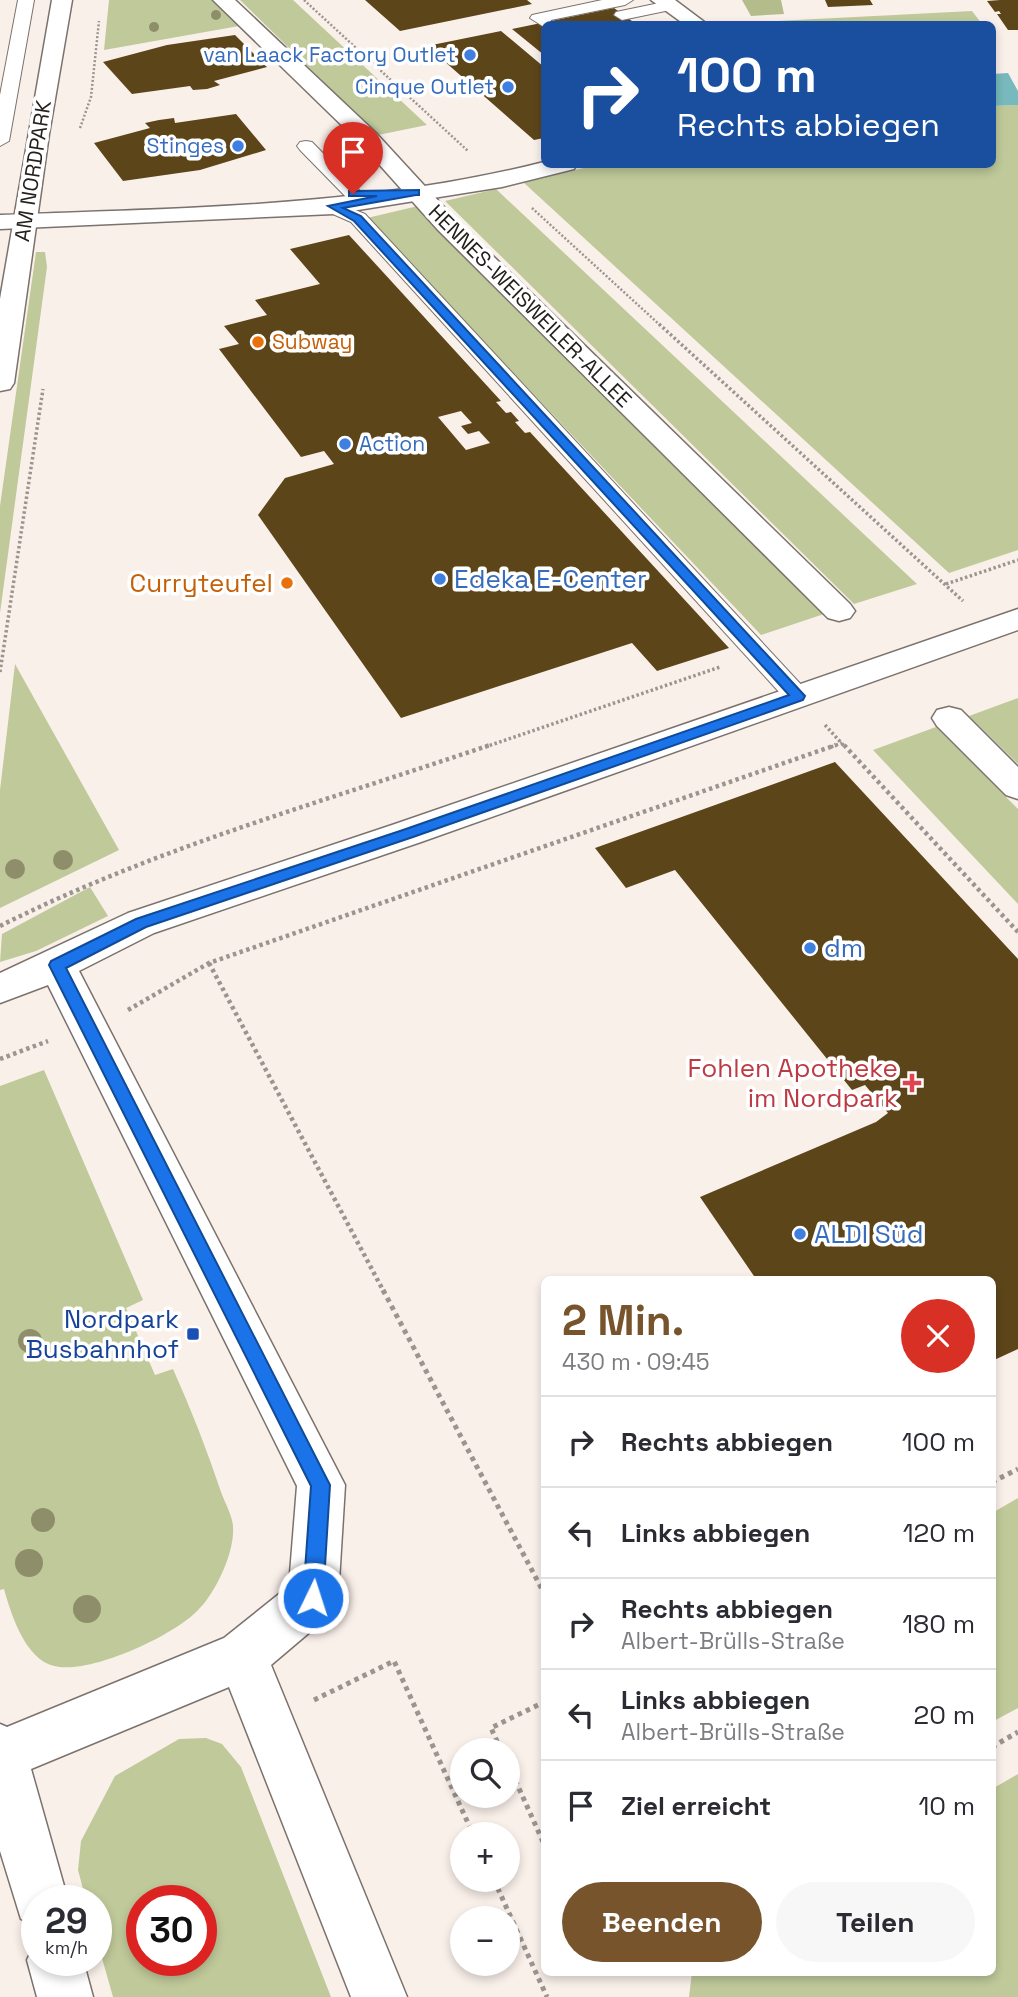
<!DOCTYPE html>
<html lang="de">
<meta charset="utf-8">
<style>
:root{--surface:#fff;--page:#f7f7f7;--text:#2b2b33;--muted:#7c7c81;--line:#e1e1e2;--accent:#78542d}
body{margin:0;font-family:"Space Grotesk",sans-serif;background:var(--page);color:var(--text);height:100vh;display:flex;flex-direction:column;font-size:26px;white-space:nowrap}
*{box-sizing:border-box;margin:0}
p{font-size:23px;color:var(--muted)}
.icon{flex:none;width:38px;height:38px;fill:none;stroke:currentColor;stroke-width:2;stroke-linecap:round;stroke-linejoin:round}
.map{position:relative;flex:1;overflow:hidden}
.side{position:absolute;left:541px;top:1276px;width:455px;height:700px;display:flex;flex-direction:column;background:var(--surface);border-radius:10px;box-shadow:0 4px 10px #0003}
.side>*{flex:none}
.banner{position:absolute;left:541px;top:21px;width:455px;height:147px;border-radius:10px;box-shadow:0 4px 10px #0003;background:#1a4fa0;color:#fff;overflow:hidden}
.buttons{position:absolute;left:450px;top:1738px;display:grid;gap:14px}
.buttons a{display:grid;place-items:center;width:70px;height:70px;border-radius:50%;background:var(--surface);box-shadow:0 4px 10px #0003;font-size:35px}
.speed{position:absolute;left:21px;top:1885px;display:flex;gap:14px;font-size:35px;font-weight:700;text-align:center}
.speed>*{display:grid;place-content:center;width:91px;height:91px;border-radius:50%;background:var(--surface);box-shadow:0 4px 10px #0003;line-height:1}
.speed small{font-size:18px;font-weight:400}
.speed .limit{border:10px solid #d22;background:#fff;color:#111}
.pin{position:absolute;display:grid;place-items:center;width:60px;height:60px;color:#fff;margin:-72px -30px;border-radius:50% 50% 50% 0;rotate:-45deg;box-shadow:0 0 7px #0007}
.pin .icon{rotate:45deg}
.me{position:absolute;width:77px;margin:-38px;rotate:4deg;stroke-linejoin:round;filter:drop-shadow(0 0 5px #0008)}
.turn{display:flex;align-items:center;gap:24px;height:147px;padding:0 21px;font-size:32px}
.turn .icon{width:91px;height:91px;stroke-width:2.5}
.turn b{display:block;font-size:49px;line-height:60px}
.round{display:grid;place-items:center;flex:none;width:74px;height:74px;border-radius:37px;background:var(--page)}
.head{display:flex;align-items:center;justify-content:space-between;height:119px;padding:0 21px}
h1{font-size:42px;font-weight:700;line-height:52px;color:var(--accent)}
.cta{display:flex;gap:14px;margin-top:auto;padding:14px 21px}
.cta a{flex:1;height:80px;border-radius:42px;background:var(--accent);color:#fff;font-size:28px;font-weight:700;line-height:80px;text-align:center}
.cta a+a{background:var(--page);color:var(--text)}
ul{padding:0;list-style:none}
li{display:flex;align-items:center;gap:21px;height:91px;padding:0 21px;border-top:2px solid var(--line)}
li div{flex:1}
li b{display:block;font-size:26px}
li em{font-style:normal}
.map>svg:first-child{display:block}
.green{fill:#c0c99a;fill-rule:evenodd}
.forest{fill:#b3bc8a}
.water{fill:#77b9bc}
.building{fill:#5d451a;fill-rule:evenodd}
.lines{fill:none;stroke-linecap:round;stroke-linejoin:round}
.service-casing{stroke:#7b726d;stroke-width:2}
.pedestrian-casing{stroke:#7b726d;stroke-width:3}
.minor-casing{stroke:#7b726d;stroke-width:3}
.tertiary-casing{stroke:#7b726d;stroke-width:3}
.path-far3{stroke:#9b948f;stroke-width:2.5;stroke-dasharray:2 2;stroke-linecap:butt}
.path-far2{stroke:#9b948f;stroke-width:3.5;stroke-dasharray:2.5 2.5;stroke-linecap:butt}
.path-far1{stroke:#9b948f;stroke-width:4.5;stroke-dasharray:3.5 3.5;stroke-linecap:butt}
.path{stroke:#9b948f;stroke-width:5;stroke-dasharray:4.5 4.5;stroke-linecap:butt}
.service{fill:#fff;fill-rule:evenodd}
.pedestrian{fill:#fff;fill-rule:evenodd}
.minor{fill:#fff;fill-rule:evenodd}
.tertiary{fill:#fff;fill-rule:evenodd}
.tree{fill:#8f8e6a}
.route{fill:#1a73e8;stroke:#114b97;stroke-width:2}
.shop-dot{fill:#3f7fe0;stroke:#fff;stroke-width:2.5}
.food-dot{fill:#e8710a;stroke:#fff;stroke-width:2.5}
.health-dot{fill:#e0444e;stroke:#fff;stroke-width:2.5}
.transit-dot{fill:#1a4fb4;stroke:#fff;stroke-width:2.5}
.labels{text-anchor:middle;stroke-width:7;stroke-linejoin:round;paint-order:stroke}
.far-shop-label{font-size:21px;fill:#366cbe;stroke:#fff;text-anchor:end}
.far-street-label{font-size:21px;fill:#24201e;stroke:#fff}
.far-food-label{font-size:21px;fill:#c56008;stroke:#fff;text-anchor:start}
.shop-label{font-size:26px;fill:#366cbe;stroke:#fff;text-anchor:start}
.food-label{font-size:26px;fill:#c56008;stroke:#fff;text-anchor:end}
.health-label{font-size:26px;fill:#be3a42;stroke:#fff;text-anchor:end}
.transit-label{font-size:26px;fill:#164399;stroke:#fff;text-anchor:end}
</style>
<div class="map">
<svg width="1018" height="1997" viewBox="0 0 1018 1997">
<rect width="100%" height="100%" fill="#faf0ea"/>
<path class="green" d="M109,0H213L239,26L104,50Z
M240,0H293L427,125L378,135Z
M972,11L982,24H756L755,22Z
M1018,105V550L949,573L523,182L601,164H992V106Z
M496,189L917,584L854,604L445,201Z
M418,206L824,614L761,635L367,218Z
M36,252H45L47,267L0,613V506Z
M15,664L119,850L0,908V790Z
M1018,698V764L969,716Z
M936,727L1018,809V904L873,750Z
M90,887L108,916L36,951L0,962L2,934Z
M44,1070L143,1300L126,1308L155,1375L173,1369C191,1409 207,1450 221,1492C225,1503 233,1517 233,1527C235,1553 214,1597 195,1613C170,1637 89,1675 54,1666C25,1659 11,1614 4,1589L0,1590V1086Z
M1018,1498V1708L992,1722V1513Z
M206,1738L222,1744L241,1767L331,1997H113L96,1937V1900H86L78,1870L81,1841L115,1776L179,1739ZM142,1900H201V1960H142Z
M1018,1774V1997H689L692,1972H992V1789Z"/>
<path class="forest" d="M742,0H781L784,14L751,16Z"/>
<path class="water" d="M1008,73L1018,91V105L992,106V74Z"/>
<path class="building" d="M365,0H527L532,4L400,31Z
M825,0H870L873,5L828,7Z
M1000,0H1018V30H1008L997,14H1001L999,11L995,12L987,1Z
M614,8L636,24H544V55L512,29Z
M501,31L544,67V138L534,140L427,46Z
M235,35L267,67L214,81L220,85L207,89L193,90L190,86L132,94L103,62L167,45Z
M236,114L266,150L200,170L123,181L94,143L150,128L145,123L159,120L174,118L175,123Z
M349,235L501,401L496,402L506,413L511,412L519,421L515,422L525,433L530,432L729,648L657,671L632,643L401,718L258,515L285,478L334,464L324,451L301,457L219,349L239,344L224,326L267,315L255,300L320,284L290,249ZM461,411L472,423L461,426L468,434L479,431L490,443L466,450L438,417Z
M835,762L1018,959V1349L992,1361V1279H756L700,1197L876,1122L888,1113L865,1085L852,1090L675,870L626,888L595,848Z"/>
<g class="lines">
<g class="service-casing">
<path id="service" d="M18,0H34L9,141L0,146V95Z
M602,0H633L625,5L551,20L550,24L544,27L530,18L532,15Z
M669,1L677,6L675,9L622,20L614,15L616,12Z
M306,141L312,142L359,190L362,194L359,198H347L300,150L297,146L300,142Z
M333,201L365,214L807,691L811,697L807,703L798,705L789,703L351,222L326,211L324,207Z"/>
</g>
<g class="pedestrian-casing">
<path id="pedestrian" d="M213,0H235L376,133L456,220L850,604L855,611L850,618L839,621L828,618L438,230L360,143Z
M949,707L961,710L1018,767V799L1006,795L937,726L932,718L937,710Z"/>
</g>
<g class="minor-casing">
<path id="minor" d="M651,0H675L707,24H684Z
M544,162L577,164L574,169L502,187L333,214L0,229V215C183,208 366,207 544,162Z
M1018,609V630L421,842L154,933L79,971L345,1485L338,1598L330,1615L271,1665L407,1997H351L229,1687L31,1769L68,1900H37V1926L21,1919L0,1851V1724L7,1727L224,1638L289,1586L297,1486L48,985L0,1003V973L128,913L395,824Z
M37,1939V1960H83L93,1997H37L27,1960Z"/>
</g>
<g class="tertiary-casing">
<path id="tertiary" d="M52,0H72L49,134L14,383L10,389L0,391V299Z"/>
</g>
<path class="path-far3" d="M304,0L468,151
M80,128L91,97L99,21
M532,208L661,326"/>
<path class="path-far2" d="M659,324L963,601
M946,584L1018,560
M0,672L43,389
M825,725L845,747
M485,747L720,667
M831,747L842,743"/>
<path class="path-far1" d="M844,745L1018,932
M0,926C155,848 326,801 490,745
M209,963L384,1292
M128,1010L209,963L836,745
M0,1059L48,1041"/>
<path class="path" d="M383,1290L544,1593
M992,1482L1018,1469
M314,1700L394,1661L473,1834
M992,1747L1018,1732
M501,1750L491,1728L544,1702
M508,1764L544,1844
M494,1880L547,1997"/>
<use href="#service" class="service"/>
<use href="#pedestrian" class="pedestrian"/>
<use href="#minor" class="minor"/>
<use href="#tertiary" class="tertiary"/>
</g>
<g class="tree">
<circle cx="216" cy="15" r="5"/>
<circle cx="154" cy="27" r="5"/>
<circle cx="63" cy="860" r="10"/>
<circle cx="15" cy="869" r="10"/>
<circle cx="30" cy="1341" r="12"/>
<circle cx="43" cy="1520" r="12"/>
<circle cx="29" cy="1563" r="14"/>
<circle cx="87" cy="1609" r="14"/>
</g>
<path class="route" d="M419,190V195H416L343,208L361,216L805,696L803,700L413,837L146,927L66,968L330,1485L323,1598L320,1605L313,1608L306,1605L303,1598L311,1486L49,965L51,961L136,919L403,830L789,695L354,221L328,206L377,196H349V191H353Z"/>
<g class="shop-dot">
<circle cx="470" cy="55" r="7"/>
<circle cx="508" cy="87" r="7"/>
<circle cx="238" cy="146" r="7"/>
<circle cx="345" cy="444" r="7"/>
<circle cx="440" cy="579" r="7"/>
<circle cx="810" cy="948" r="7"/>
<circle cx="800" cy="1234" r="7"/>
</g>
<g class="food-dot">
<circle cx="258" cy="342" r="7"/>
<circle cx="287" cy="583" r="7"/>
</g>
<path class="health-dot" d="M908.5 1072.5h7v7h7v7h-7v7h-7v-7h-7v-7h7z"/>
<rect class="transit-dot" x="186" y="1327" width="14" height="14" rx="3.5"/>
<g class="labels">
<g class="far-shop-label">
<text x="456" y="62">van Laack Factory Outlet</text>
<text x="494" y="94">Cinque Outlet</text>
<text x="224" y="153">Stinges</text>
<text x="359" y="451" text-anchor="start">Action</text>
</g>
<g class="far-street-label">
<text transform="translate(33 171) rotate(-81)" y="7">AM NORDPARK</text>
<text transform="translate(530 306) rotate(45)" y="7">HENNES-WEISWEILER-ALLEE</text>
</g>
<g class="far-food-label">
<text x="272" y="349">Subway</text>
</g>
<g class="shop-label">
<text x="454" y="588">Edeka E-Center</text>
<text x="824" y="957">dm</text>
<text x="814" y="1243">ALDI Süd</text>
</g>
<g class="food-label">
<text x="273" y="592">Curryteufel</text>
</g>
<g class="health-label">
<text x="898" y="1077">Fohlen Apotheke<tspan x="898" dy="30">im Nordpark</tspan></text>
</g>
<g class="transit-label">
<text x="179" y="1328">Nordpark<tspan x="179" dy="30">Busbahnhof</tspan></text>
</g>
</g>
</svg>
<div class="buttons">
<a><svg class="icon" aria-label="search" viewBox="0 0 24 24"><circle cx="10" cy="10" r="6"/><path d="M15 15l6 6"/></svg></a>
<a>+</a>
<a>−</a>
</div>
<div class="speed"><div>29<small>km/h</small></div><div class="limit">30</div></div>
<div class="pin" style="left:353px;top:194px;background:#d93025"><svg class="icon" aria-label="arrive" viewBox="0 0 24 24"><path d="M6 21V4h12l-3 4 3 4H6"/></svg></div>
<svg class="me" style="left:313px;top:1598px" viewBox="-20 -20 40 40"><circle r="17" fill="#1a73e8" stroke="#fff" stroke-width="3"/><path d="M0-11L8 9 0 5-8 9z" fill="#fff"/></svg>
<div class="banner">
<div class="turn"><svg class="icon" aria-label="right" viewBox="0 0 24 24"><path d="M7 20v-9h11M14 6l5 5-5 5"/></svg><div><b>100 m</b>Rechts abbiegen</div></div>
</div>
<section class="side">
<div class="head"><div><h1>2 Min.</h1><p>430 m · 09:45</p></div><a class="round" style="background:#d93025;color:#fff"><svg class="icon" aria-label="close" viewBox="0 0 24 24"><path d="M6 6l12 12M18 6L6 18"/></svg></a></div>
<ul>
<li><svg class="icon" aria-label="right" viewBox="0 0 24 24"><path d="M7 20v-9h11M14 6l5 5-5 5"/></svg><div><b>Rechts abbiegen</b></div><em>100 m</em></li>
<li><svg class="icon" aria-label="left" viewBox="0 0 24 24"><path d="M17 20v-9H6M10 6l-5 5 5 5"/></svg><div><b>Links abbiegen</b></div><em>120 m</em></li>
<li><svg class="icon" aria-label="right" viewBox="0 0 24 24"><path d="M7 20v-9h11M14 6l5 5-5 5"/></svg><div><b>Rechts abbiegen</b><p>Albert-Brülls-Straße</p></div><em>180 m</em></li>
<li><svg class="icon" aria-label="left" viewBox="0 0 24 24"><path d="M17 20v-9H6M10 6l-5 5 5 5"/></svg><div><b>Links abbiegen</b><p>Albert-Brülls-Straße</p></div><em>20 m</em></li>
<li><svg class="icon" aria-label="arrive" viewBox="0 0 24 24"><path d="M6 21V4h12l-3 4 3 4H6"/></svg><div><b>Ziel erreicht</b></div><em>10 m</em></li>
</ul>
<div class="cta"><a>Beenden</a><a>Teilen</a></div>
</section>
</div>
